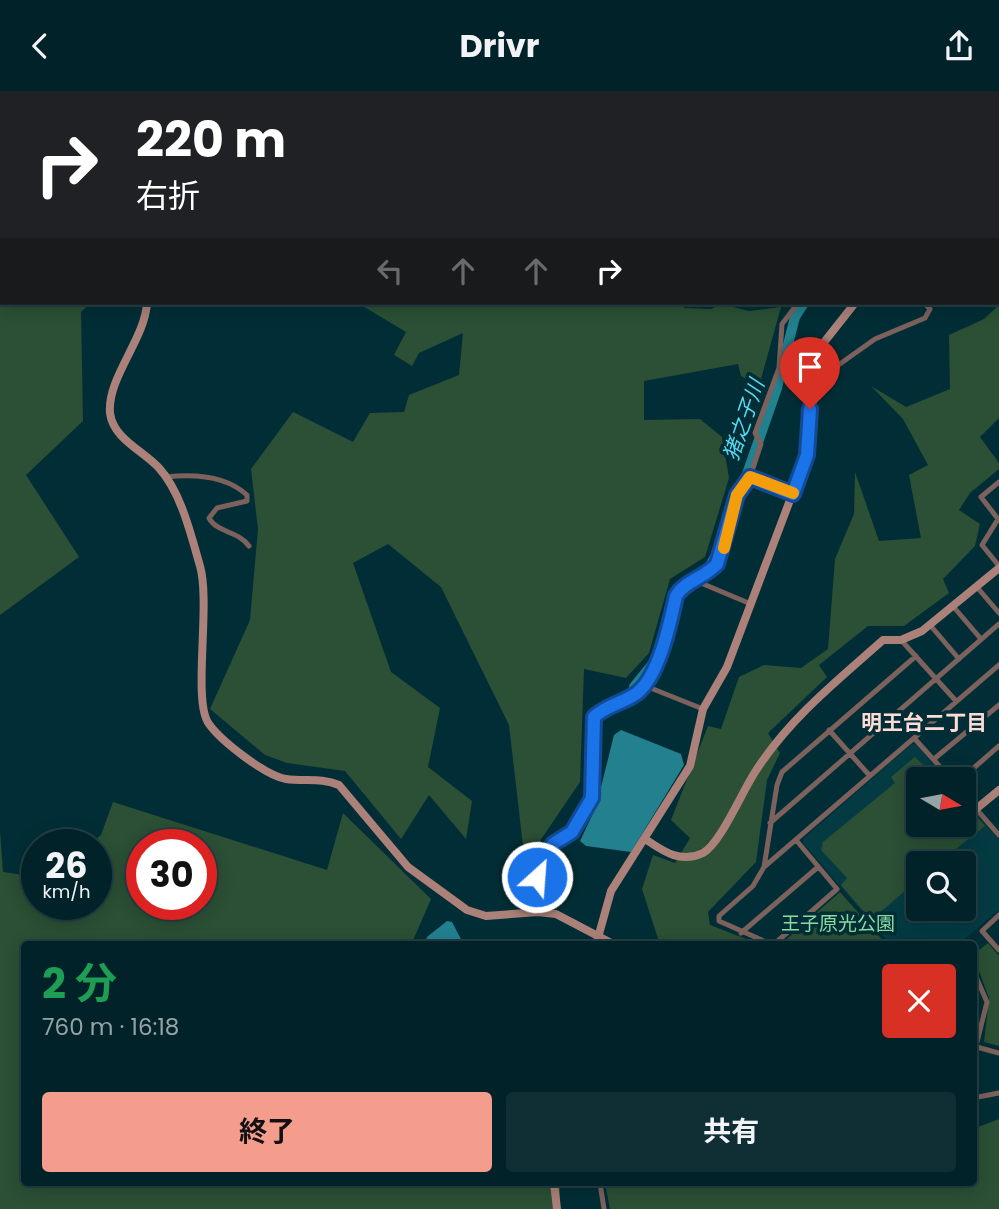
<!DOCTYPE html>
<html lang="ja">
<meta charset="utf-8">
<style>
:root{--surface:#012228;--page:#0f2f34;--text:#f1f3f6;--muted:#96a4a8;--line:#233f45;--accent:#f49d8d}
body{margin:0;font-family:Poppins,"Noto Sans JP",sans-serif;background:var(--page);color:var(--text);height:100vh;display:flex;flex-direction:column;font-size:26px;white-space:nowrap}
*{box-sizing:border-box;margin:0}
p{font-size:23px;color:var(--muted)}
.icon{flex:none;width:38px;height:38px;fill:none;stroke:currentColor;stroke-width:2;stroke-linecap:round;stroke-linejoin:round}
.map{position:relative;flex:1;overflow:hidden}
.details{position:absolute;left:21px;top:850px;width:956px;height:245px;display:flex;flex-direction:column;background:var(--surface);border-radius:7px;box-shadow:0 4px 18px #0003,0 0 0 2px var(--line)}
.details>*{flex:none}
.guide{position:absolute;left:0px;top:0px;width:999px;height:214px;box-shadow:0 4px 18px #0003,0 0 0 2px var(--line);background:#202124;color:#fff;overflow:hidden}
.needle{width:46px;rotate:100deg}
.buttons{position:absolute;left:906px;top:676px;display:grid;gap:14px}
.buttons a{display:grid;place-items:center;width:70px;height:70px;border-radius:7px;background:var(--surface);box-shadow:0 4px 18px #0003,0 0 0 2px var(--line);font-size:35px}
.speed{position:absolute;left:21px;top:738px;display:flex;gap:14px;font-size:35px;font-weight:700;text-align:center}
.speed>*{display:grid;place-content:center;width:91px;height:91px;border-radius:50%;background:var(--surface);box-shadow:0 4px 18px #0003,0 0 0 2px var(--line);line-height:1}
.speed small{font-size:18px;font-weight:400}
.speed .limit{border:10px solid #d22;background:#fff;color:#111}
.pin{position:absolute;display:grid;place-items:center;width:60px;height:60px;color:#fff;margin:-72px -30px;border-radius:50% 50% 50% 0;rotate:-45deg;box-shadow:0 0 7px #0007}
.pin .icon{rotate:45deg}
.me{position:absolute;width:77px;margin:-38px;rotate:26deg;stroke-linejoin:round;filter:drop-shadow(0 0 5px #0008)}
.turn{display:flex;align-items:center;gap:24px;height:147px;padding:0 21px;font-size:32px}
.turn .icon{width:91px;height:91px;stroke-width:2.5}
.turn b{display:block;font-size:49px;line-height:60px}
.lanes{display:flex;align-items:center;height:66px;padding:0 21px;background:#0003;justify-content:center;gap:35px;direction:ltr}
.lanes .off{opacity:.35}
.round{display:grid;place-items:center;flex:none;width:74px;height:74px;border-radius:7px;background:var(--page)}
.head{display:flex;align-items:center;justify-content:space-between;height:119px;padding:0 21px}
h1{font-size:42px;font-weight:700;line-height:52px;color:#1e9e55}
.primary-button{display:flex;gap:14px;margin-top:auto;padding:14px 21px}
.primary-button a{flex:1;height:80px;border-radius:7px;background:var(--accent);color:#111;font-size:28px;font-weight:700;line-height:80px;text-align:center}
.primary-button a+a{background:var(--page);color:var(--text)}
header{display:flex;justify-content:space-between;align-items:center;height:91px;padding:0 21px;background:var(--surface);font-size:32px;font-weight:700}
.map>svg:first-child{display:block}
.built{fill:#043b43;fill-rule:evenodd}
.green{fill:#2b5035;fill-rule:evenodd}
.water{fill:#22808f}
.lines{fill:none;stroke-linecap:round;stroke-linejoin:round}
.river{stroke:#22808f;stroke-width:10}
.street{stroke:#7c615c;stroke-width:5}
.secondary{stroke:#ab8179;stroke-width:8}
.route-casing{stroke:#114b97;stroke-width:18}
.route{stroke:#1a73e8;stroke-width:12}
.slow{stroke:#f59e0b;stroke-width:12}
.labels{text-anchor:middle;stroke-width:7;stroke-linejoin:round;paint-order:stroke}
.park-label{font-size:19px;fill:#8adb9f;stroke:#012e36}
.water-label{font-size:21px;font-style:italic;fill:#58daf1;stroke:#012e36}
.neighbourhood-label{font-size:21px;font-weight:bold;fill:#fedbd4;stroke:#012e36}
</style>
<header><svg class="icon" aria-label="back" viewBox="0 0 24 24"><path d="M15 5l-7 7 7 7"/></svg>Drivr<svg class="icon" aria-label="share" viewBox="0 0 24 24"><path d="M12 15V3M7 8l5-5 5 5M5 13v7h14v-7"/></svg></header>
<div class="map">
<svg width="999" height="1118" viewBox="0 0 999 1118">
<rect width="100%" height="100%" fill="#012e36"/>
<path class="built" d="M912,653L916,654L946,688H919V733H964V709L999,749V819L957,854H891L803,752V748ZM919,772H964V817H919Z"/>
<path class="green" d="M338,0H756V2H339Z
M0,171L2,212H91L81,221L83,330L26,384L79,466L0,524Z
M363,212H683L684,217L711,218L721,213L749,220L781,216L759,295L741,285L738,273L644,290V329L700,328L722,346L729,387L705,466L670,488L649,562L626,587L584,578L580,691L525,772L509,634L441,496L388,453L353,472L391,581L440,617L428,676L472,710L466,748L429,704L401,748L345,680L287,672L265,664L210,618L250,529L258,438L251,378L293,321L353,351L370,322L404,321L409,304L459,284L463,242L419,262L412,275L394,264L406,241L361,214Z
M999,214V327L980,346L999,372V378L970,402L959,419L980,433L975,455L943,488L949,502L904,535H868L819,574L827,586L768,642L780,662L767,689L756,771L708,821L710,834L762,854H660L642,798L653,764L675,772L690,747L671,729L708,635L721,638L739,586L764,574L801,577L828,558L835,468L854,423L855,381L879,450L921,447L909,384L928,374L903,328L871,295L906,316L950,298L949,244L984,228Z
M915,666L938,688H919V733H964V711L985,735L938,772H919V788L871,829L841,794L847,787L821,759L823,751L895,692L891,686Z
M113,711L327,779L343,722L431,808L411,854H24V1092H560V1118H0V740L3,781L37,786V814H96V754H89L101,744ZM142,754H201V814H142Z
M840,801L886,853H781Z
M988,852L999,865V955L984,951L989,907L973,864Z
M999,1028V1118H610L605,1092H973V1038Z"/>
<path class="water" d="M621,639L681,663L684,674L631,761L586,755L580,750L596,716L614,644Z
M447,830L452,831L464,854H424L427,846Z"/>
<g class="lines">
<path class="river" d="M986,2L988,0
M724,442L735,403L747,383L777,297L795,226L804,212
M634,596L655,570L677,497L708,478L720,457"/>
<path class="street" d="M328,0L329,2
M931,0L937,2
M190,2L193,0
M965,2V0
M998,16L999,17
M0,74L2,73
M812,279L837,275L875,248L925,227L930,218L924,212
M166,386C193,383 225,384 247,404V410L217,417L209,427C217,442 239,440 249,455
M750,386L793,403
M999,391L981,406L998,428L982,454L999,475
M696,490L751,513
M976,495L999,522
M952,514L981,548
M930,534L959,568
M901,549L956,610
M643,594L703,618
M829,639L870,685
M914,647L951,688
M934,668L999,614
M961,688L999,655
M964,704L999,744
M770,732L999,533
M796,749L837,798L773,854L719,830V825L753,795L764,776L999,574
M764,776L777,694L782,681L916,565
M538,821V782L553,753L572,741L592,707L594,626C606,613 623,612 636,603C665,582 664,525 681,497L709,482L717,473L737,404L750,386L761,353L755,342L779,277L782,233L798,212
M999,824L982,840L999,859
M741,842L818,776
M973,879L987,911L973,967
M973,955L999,962
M973,1007L999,1002
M600,1092L604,1118"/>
<path class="secondary" d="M82,0L83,2
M996,2V0
M147,212C145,248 107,287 110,322C113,348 144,360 159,377C181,401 191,444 200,475C211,513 192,611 209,633C221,650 266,685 286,688C304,691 321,686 339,694L408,776L467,819L486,825L538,821L556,823L615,854
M976,718L999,699
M645,748C663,760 680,773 703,762C721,752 743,698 757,678C791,626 838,589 883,549H901L922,540L999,477
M596,854L611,800L690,675L703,618L727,576L807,364L813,273L825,250L855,212
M554,1092L557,1118"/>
</g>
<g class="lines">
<g class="route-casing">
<path id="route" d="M537,786L553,753L572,741L592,707L594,626C606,614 624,612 637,602C659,585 670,532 676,505C685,490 704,487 717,473L737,404L750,386L793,403L807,364L810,318"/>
</g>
<use href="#route" class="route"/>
<path class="slow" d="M724,457L737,404L750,386L793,402"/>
</g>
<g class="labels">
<g class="park-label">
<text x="838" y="839">王子原光公園</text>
</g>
<g class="water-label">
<text transform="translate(744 329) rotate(-71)" y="7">猪之子川</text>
</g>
<g class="neighbourhood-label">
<text x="924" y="639">明王台二丁目</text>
</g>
</g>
</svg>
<div class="buttons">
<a><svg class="needle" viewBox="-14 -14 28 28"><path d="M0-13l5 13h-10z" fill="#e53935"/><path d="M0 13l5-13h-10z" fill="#96a4a8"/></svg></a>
<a><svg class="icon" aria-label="search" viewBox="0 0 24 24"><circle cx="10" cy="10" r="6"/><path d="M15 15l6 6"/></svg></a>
</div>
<div class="speed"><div>26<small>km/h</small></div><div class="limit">30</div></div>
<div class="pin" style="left:810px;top:318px;background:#d93025"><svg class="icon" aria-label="arrive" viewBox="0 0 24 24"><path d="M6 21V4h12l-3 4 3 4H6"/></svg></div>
<svg class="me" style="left:537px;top:786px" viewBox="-20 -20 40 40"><circle r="17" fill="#1a73e8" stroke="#fff" stroke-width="3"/><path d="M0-11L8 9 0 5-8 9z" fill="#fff"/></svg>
<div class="guide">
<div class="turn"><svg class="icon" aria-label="right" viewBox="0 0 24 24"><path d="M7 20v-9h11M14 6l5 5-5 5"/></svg><div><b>220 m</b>右折</div></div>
<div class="lanes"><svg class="icon off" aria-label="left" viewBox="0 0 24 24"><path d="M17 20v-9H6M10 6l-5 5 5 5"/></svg><svg class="icon off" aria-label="ahead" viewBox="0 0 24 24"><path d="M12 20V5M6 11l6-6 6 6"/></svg><svg class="icon off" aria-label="ahead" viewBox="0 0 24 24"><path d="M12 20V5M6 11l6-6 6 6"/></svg><svg class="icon" aria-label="right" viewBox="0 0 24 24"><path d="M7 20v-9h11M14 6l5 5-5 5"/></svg></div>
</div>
<section class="details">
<div class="head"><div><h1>2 分</h1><p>760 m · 16:18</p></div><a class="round" style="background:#d93025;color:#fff"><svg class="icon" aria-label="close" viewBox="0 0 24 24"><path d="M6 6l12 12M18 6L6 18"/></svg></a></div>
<div class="primary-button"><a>終了</a><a>共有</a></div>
</section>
</div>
